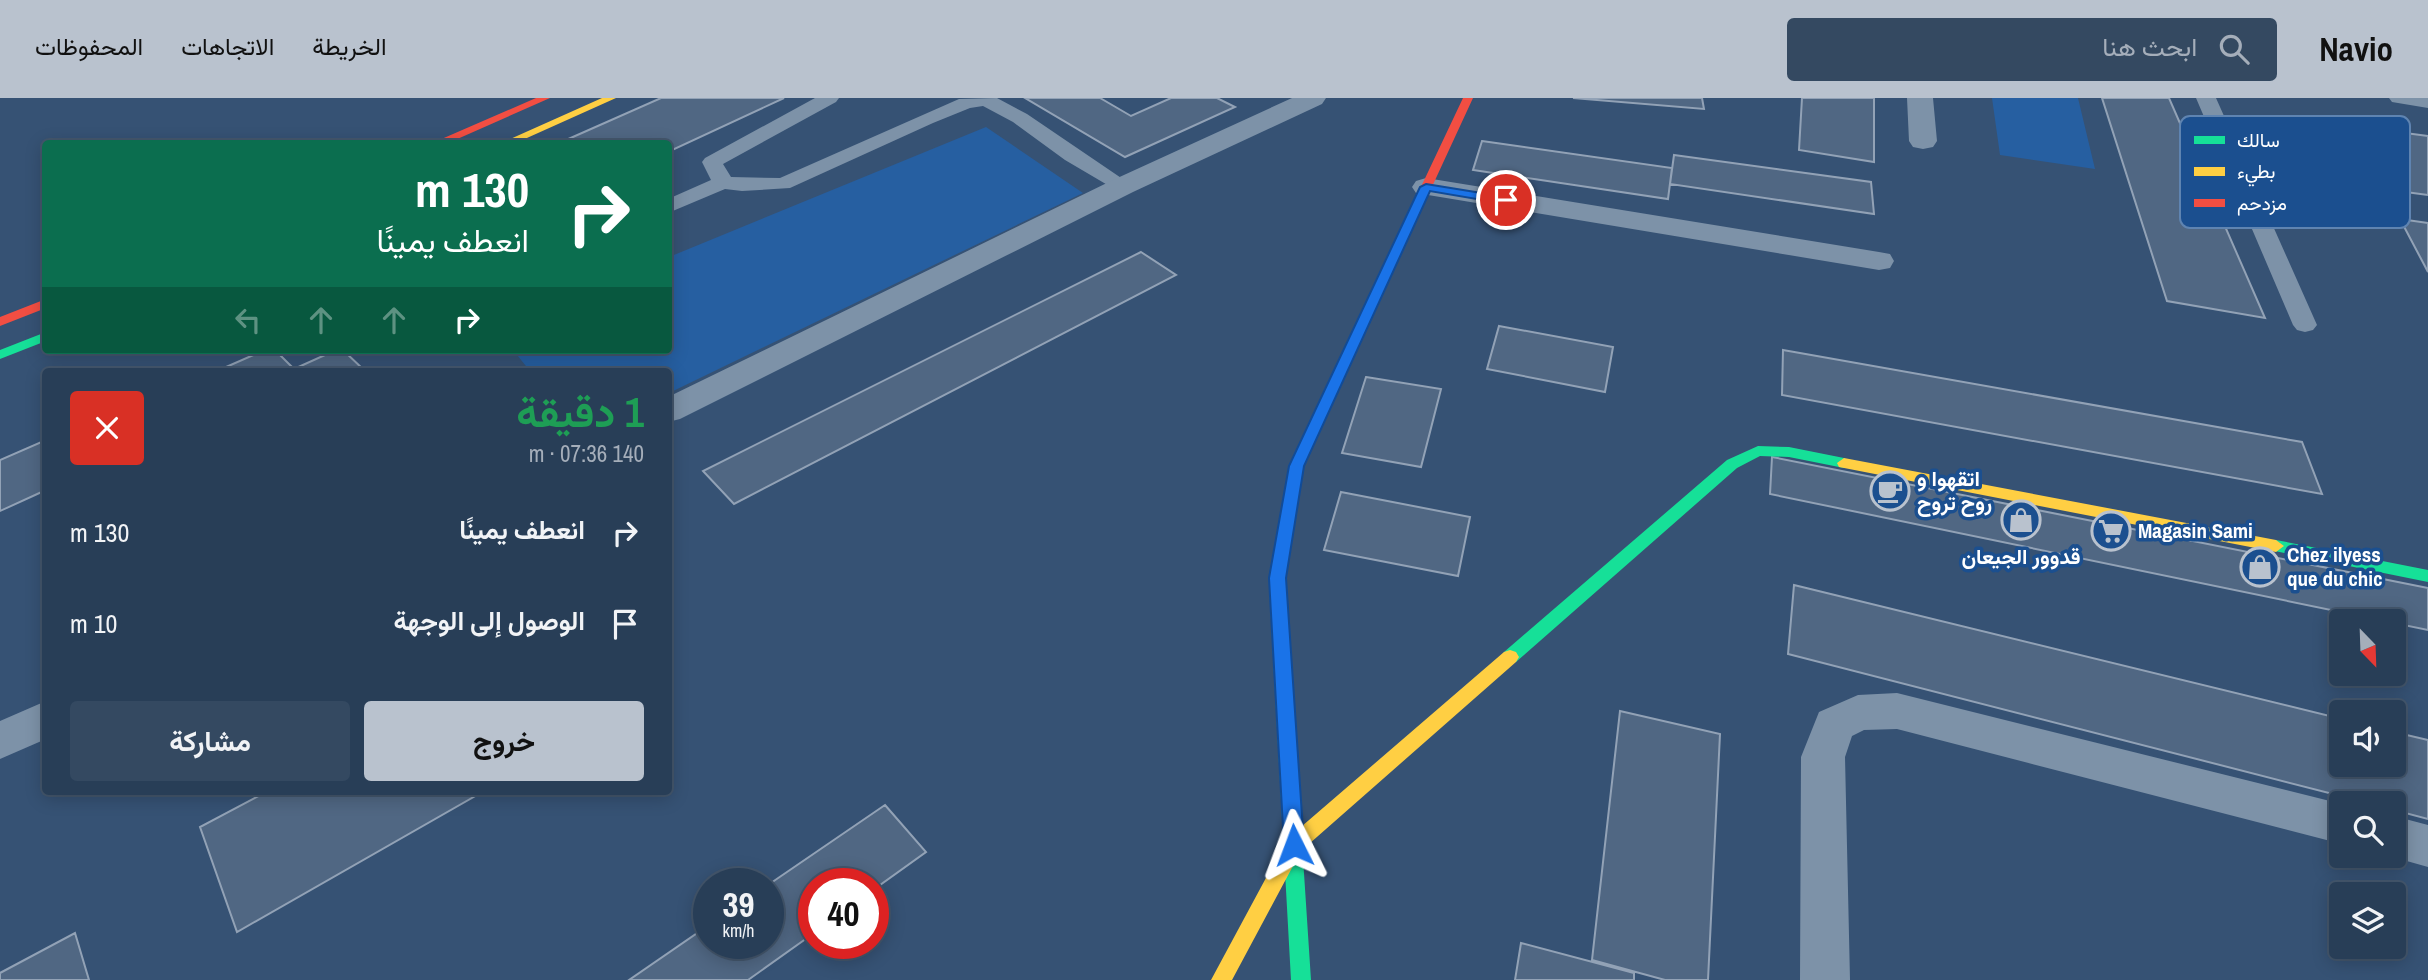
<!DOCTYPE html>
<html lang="ar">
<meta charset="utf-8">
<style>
:root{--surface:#283e57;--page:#344961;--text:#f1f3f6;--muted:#a5aeba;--line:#44576d;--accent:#b9c2ce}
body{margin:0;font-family:"Archivo Narrow",Vazirmatn,sans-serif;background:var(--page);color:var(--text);direction:rtl;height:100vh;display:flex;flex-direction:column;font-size:26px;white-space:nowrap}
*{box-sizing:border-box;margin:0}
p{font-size:23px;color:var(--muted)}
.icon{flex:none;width:38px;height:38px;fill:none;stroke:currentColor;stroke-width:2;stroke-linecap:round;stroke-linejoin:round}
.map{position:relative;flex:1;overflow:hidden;direction:ltr}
.details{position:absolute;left:42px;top:270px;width:630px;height:427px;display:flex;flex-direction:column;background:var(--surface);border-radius:7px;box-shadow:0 4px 18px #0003,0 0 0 2px var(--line);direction:rtl}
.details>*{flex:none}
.hud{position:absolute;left:42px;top:42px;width:630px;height:214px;border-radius:7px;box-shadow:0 4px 18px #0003,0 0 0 2px var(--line);direction:rtl;background:#0b6e4f;color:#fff;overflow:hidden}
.needle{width:46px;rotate:157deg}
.buttons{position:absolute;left:2329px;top:511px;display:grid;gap:14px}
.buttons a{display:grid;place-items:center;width:77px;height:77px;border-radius:7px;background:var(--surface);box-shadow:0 4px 18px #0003,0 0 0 2px var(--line);font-size:35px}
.speed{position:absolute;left:693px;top:770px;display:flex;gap:14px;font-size:35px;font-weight:700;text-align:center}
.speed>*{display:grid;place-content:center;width:91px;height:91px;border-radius:50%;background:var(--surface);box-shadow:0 4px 18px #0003,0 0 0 2px var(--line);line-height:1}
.speed small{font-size:18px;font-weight:400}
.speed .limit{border:10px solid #d22;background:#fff;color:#111}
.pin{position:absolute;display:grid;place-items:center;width:60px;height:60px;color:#fff;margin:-30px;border:4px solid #fff;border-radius:50%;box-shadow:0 2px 7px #0007}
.me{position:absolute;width:77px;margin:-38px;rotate:357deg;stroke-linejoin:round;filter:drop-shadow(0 0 5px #0008)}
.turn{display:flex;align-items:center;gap:24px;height:147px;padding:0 28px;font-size:32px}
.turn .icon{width:91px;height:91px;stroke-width:2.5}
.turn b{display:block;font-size:49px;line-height:60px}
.lanes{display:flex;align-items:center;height:66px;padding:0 28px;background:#0003;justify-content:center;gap:35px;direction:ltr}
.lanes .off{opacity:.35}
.round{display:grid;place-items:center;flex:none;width:74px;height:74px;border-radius:7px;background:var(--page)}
.overview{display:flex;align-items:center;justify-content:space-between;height:119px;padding:0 28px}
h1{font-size:42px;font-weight:700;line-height:52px;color:#1e9e55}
.button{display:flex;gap:14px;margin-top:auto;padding:14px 28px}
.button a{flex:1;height:80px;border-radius:7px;background:var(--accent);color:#111;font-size:28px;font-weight:700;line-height:80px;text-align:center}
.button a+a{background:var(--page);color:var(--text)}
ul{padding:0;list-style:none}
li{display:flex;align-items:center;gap:21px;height:91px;padding:0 28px}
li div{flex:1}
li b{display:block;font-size:26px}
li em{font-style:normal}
header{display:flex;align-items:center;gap:42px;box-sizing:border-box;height:98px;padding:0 35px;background:var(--accent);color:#111}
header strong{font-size:33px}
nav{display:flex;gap:38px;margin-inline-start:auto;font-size:24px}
.search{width:490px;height:63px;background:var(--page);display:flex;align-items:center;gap:18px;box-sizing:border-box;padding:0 24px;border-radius:7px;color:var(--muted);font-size:26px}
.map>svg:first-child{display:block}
.green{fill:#265fa1}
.building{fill:#506783;stroke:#92a2b6;stroke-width:2}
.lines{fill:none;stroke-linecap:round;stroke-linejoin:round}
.lane{fill:#7d92a8;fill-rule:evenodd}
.street{fill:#7d92a8;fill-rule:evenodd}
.fast{fill:#16e098;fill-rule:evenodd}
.slow{fill:#ffcf43;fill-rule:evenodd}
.jam{fill:#f24e42;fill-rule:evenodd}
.route{fill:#1a73e8;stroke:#114b97;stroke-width:2}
.labels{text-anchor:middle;stroke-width:7;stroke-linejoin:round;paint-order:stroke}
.poi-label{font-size:21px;font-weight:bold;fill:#fff;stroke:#1b4f8f;text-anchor:start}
.key{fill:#1b4f8f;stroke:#5f84b1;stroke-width:2}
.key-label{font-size:19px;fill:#fff}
</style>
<header>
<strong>Navio</strong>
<div class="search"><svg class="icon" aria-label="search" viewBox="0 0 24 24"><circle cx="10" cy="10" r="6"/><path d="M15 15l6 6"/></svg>ابحث هنا</div>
<nav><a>الخريطة</a><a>الاتجاهات</a><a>المحفوظات</a></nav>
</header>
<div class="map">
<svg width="2428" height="882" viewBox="0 0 2428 882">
<rect width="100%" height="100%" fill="#365274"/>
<path class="green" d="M1992,0H2078L2095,71L2000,57Z
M986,29L1083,95L669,295L668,273H530L513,252H668L669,159Z"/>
<path class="building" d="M661,0H784L668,54V46H557Z
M1025,0H1100L1131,18L1171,0H1217L1235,9L1125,59Z
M1573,0H1702L1704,11Z
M1802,0H1874V64L1799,52Z
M2102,0H2169L2265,220L2167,203Z
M2375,31L2428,38V97L2301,80L2283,45L2392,60Z
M1482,43L1672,70L1668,101L1473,72Z
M1674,57L1871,84L1874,116L1670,86Z
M2400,121L2428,125V174Z
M1141,154L1176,177L734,406L703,373Z
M1499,228L1613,249L1605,294L1487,271Z
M265,252H275L294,271L336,252H343L365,273H217Z
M1783,252L2302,344L2322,396L1782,297Z
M1366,279L1441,291L1421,369L1342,355Z
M46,342V392L0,413V362Z
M1772,359L2428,490V532L1770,396Z
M1341,394L1470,419L1458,478L1324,452Z
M1794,487L2342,621V667H2394V634L2428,642V721L2394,712V705H2368L1788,556Z
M1620,613L1720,636L1708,882H1665L1592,862Z
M268,693H484L237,834L200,729Z
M885,707L926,754L873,792V786H814V835L748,882H629L709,827V845H768V787Z
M75,835L89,882H0V875Z
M1521,845L1634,875V882H1515Z"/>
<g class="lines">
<path class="lane" d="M815,0H839L836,4L723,66L731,79L780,80L959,1L997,0L1027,16L1133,88L1130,92H1116L1065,62L1013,24L983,8L970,10L933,25L790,90L742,93L725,91L668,115V101L711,82L702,64L705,60Z
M2196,0H2216L2317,227L2313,232L2305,234L2297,232L2293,227Z
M2389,0H2428V10L2392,4Z"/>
<path class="street" d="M1292,0H1326L1322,6L1133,94L680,321L668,324V299L1113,82Z
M1907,0H1933L1937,43L1933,49L1923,51L1913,49L1909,43Z
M1426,80L1879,154L1890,156L1894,163L1890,170L1879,172L1416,95L1412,89L1416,83Z
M1897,595L2342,706V746L1897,631L1864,632L1852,638L1845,659L1850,882H1800L1801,659L1819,614L1858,597Z
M46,603V641L0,661V623Z
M2394,718L2428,727V769L2389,758H2394Z"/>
<path class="fast" d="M46,234V243L0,261V252Z
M1758,348L1789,349L1844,360L1851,365L1844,370L1789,359L1760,358L1737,370L1516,564H1504L1501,559L1504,554L1727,362Z
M2276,442L2428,472V484L2270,452L2268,448L2270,444Z
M1277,479L1283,481L1285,485L1311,882H1291L1269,485L1271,481Z"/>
<path class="slow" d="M602,0H616L518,44L508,42Z
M1844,360L2276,442L2284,448L2276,454L1839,369L1837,365Z
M1510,552L1516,554L1519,559L1516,564L1301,753L1232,882H1211L1287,741L1504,554Z"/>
<path class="jam" d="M536,0H550L446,46H430Z
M1463,0H1473L1303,368L1285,485L1283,489H1271L1269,485L1289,368Z
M46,201V210L0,228V219Z"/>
</g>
<path class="route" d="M1426,86L1506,99L1512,102L1506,106L1430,93L1304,368L1286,480L1304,747L1301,753L1294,756L1287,753L1284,747L1269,480L1289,368L1420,89Z"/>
<defs>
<g id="cafe-ring" transform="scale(2.0125)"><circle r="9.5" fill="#1b4f8f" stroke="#b9c2ce" stroke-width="1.5"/><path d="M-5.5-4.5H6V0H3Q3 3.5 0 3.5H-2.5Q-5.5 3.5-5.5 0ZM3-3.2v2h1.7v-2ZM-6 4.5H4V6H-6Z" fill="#b9c2ce"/></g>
<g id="shop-ring" transform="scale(2.0125)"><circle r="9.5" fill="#1b4f8f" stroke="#b9c2ce" stroke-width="1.5"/><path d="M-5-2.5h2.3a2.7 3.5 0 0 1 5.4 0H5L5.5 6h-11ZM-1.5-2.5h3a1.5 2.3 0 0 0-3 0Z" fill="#b9c2ce"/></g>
<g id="supermarket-ring" transform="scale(2.0125)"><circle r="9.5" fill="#1b4f8f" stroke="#b9c2ce" stroke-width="1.5"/><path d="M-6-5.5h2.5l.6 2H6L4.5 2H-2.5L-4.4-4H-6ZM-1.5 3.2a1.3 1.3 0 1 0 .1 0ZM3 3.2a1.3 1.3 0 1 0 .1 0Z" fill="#b9c2ce"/></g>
</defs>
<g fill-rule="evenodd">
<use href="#cafe-ring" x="1890" y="393"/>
<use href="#shop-ring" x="2021" y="422"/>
<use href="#supermarket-ring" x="2111" y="433"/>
<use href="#shop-ring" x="2260" y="469"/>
</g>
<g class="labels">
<g class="poi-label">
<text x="1917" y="388">اتقهوا و<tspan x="1917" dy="24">روح تروح</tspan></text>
<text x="2138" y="440">Magasin Sami</text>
<text x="2287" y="464">Chez ilyess<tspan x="2287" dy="24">que du chic</tspan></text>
<text x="2021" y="466" text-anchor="middle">قدوور الجيعان</text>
</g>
</g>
<rect x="2180" y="18" width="230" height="112" rx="10" class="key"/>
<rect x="2194" y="38" width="31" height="8" fill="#16e098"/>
<rect x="2194" y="69" width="31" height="9" fill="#ffcf43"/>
<rect x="2194" y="101" width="31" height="8" fill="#f24e42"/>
<g class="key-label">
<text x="2237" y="49">سالك</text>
<text x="2237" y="80">بطيء</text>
<text x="2237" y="112">مزدحم</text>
</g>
</svg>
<div class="buttons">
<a><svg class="needle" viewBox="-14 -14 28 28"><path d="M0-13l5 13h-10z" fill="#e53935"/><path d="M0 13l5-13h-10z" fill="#a5aeba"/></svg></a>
<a><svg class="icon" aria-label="sound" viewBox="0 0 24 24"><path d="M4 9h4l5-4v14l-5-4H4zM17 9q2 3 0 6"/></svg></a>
<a><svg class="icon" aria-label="search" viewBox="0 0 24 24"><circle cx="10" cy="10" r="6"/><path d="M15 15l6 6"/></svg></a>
<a><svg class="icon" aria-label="layers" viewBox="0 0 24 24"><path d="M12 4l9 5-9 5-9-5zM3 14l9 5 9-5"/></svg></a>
</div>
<div class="speed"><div>39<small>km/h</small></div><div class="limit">40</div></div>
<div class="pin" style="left:1506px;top:102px;background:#d93025"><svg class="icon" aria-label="arrive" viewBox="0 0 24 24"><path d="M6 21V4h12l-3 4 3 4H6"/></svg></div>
<svg class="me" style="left:1294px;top:747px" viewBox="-20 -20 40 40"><path d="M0-17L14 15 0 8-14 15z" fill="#1a73e8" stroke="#fff" stroke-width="4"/></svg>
<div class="hud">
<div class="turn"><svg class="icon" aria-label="right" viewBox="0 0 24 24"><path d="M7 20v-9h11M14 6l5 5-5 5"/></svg><div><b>130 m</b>انعطف يمينًا</div></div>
<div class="lanes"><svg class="icon off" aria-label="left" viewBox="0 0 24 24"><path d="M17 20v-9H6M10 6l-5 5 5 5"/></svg><svg class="icon off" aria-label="ahead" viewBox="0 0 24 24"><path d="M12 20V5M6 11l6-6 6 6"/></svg><svg class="icon off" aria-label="ahead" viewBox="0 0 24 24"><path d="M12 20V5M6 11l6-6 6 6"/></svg><svg class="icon" aria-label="right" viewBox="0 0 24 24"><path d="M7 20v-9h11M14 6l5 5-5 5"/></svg></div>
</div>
<section class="details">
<div class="overview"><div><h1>1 دقيقة</h1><p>140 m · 07:36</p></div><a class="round" style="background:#d93025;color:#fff"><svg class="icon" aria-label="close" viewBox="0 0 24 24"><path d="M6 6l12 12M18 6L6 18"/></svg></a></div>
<ul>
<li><svg class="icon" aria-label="right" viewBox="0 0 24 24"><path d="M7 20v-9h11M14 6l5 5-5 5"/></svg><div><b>انعطف يمينًا</b></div><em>130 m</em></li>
<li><svg class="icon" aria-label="arrive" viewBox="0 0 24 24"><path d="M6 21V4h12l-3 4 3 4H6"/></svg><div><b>الوصول إلى الوجهة</b></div><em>10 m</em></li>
</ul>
<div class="button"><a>خروج</a><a>مشاركة</a></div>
</section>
</div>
